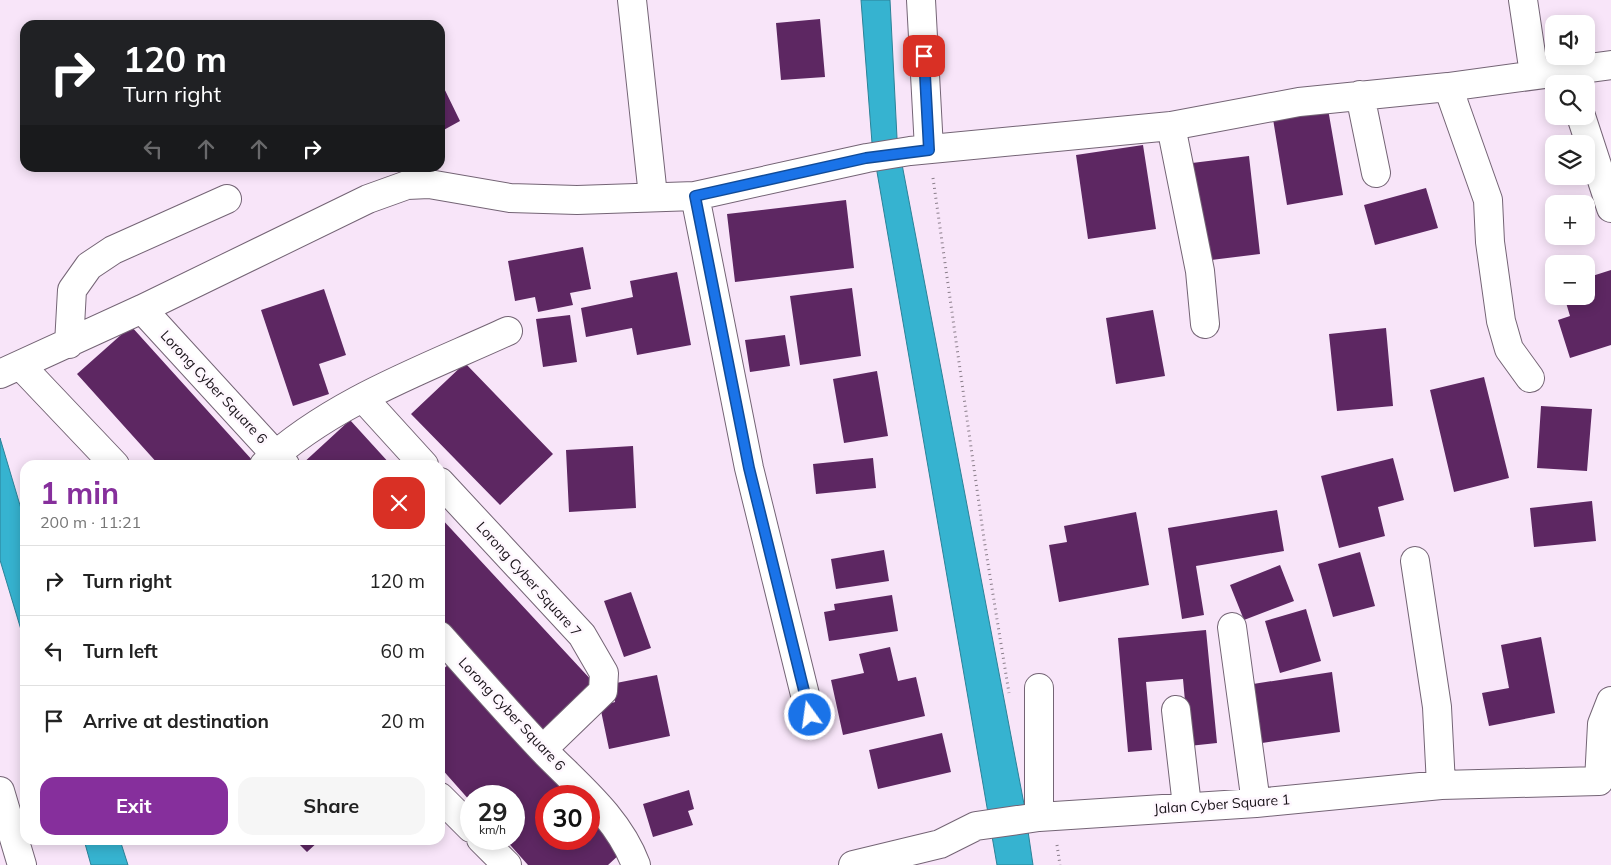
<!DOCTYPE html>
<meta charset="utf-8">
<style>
:root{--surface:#fff;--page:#f6f6f6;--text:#222;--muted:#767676;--line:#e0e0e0;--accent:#862f9c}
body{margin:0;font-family:Mulish,sans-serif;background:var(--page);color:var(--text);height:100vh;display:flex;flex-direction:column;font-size:19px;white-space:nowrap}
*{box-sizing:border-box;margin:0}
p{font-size:16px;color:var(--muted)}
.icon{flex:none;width:28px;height:28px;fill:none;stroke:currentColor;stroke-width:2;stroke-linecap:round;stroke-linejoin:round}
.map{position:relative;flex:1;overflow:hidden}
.sheet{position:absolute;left:20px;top:460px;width:425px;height:385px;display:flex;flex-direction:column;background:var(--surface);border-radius:15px;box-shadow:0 2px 12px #0003}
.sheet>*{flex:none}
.top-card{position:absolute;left:20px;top:20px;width:425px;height:152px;border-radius:15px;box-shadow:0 2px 12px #0003;background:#202124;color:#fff;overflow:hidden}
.tools{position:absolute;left:1545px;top:15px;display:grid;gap:10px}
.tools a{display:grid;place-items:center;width:50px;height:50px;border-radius:10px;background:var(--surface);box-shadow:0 2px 12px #0003;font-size:25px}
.speed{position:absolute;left:460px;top:785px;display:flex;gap:10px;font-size:25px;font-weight:700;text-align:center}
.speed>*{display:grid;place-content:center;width:65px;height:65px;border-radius:50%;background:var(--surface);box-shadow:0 2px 12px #0003;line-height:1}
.speed small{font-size:12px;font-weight:400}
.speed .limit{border:8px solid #d22;background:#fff;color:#111}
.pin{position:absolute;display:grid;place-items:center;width:42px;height:42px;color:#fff;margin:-21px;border-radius:10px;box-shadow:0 2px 8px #0006}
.me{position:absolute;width:55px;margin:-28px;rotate:346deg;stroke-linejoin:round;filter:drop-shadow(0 0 4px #0008)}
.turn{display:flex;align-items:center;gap:18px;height:105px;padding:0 20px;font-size:22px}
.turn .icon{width:65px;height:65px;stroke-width:2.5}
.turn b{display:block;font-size:35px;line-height:42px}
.lanes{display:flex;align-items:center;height:48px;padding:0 20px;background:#0003;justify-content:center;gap:25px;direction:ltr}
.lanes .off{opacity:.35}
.round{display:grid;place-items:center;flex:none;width:52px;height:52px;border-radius:15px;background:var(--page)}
.overview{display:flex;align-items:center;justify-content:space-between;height:85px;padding:0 20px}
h1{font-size:30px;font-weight:700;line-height:38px;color:var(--accent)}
.primary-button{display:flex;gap:10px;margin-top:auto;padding:10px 20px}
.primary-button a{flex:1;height:58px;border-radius:15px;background:var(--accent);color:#fff;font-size:20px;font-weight:700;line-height:58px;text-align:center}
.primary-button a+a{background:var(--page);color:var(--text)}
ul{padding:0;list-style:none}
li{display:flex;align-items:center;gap:15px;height:70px;padding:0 20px;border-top:1px solid var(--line)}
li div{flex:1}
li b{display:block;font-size:19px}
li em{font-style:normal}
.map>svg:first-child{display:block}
.water{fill:#36b3d0;stroke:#2c8298}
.building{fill:#5d2762}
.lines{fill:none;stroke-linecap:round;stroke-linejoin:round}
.minor-casing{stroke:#746475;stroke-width:30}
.path{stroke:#8b7e8b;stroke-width:3;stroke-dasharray:1 4;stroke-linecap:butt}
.minor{stroke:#fff;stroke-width:28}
.route-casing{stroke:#114b97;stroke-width:12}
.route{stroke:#1a73e8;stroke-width:9}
.labels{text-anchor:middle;stroke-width:5;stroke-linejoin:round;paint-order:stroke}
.street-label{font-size:14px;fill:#161016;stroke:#fef7fe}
</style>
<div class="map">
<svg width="1611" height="865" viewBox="0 0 1611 865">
<rect width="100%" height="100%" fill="#f8e5f9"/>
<path class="water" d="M861,0H890L897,138L1024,804L1033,865H997L872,143Z
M0,438L25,522V643L0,560Z
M84,840H120L128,865H91Z"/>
<path class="building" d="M820,19L825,77L781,80L776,23Z
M440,80L460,121L440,132Z
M1328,109L1343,195L1287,205L1273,119Z
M1143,145L1156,229L1088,239L1076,155Z
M1249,156L1260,254L1203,261L1192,163Z
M1426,188L1438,228L1375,245L1364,205Z
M846,200L854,268L735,282L727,214Z
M583,247L591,289L570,293L573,305L538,312L535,297L515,301L508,261Z
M1611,270V345L1570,358L1558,320L1570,316L1564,296H1586V278Z
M677,272L691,345L637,355L632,328L586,337L581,308L633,297L630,281Z
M852,288L861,356L800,365L790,296Z
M324,289L346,355L319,364L329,394L293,406L261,310Z
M1153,310L1165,376L1116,384L1106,318Z
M570,315L577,362L543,367L536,319Z
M131,326L253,461L248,465H159L77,374Z
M1386,328L1393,406L1337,411L1329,334Z
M785,335L790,366L750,372L745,340Z
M465,363L553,454L500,505L411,414Z
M877,371L888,436L844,443L833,379Z
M1484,377L1509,478L1454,492L1430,390Z
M1541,406L1592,409L1587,471L1537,468Z
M350,420L391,465H301Z
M633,446L636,508L569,512L566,450Z
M873,458L876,488L816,494L813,464Z
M1393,458L1404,500L1378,507L1385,536L1339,548L1321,476Z
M1592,501L1596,541L1534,547L1530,508Z
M1277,510L1284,551L1196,566L1204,615L1182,619L1168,528Z
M1136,512L1149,585L1059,602L1049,545L1067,542L1064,526Z
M440,517L594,683L540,734L440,627Z
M884,550L889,581L836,589L831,559Z
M1360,552L1375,606L1333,617L1318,564Z
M1280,565L1294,601L1244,620L1230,585Z
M631,592L651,648L624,657L604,601Z
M892,595L898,631L829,641L824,612L835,610L834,604Z
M1306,609L1321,661L1280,673L1265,621Z
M1206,630L1217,743L1189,746L1183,679L1146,682L1152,750L1128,752L1118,638Z
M1541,637L1555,713L1489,726L1482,693L1509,688L1501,645Z
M890,647L898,681L916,677L925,716L843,735L831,680L864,673L859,654Z
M450,663L570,796H546V839H589V817L621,853L608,865H528L505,839H514V796H471V802L440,767V672Z
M1332,672L1340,732L1262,743L1253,684Z
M657,675L670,736L609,749L600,706L615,702L611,684Z
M942,733L951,772L878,789L869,750Z
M689,790L694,809L688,811L693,825L653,837L643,804Z
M295,840H320L307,852Z"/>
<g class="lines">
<g class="minor-casing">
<path id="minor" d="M632,0L653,196
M921,0L929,149
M1523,0L1534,74
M1448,87L1488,200L1490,242L1501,321L1509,349L1530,378
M1360,95L1376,173
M1581,116L1611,208
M1171,126L1200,271L1205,324
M695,196L749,468L810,715
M142,309L285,465
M69,344L72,290L89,266L113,250L227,199
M21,366L115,465
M0,374L142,309L368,199L407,185L429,184L510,198L577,200L695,196L867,158L910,151L1171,126L1299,102L1448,87L1611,65
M363,398L424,465
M264,465C332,402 425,369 508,331
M440,482L582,635L604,673L603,691L543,749
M1415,561L1437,707L1441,785
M1232,627L1256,803
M440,636C474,674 508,713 543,750C578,786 618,817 636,865
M1176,710L1187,806
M1599,781L1602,724L1611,701
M0,791L22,865
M440,797L471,828
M1039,817V688
M481,839L507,865
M853,865L940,844L976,826L1039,817L1256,803L1441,785L1599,781"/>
</g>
<path class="path" d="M933,178L984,539L1009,693
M1057,845L1060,865"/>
<use href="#minor" class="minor"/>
</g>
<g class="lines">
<g class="route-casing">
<path id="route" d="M810,715L749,468L695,196L866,158L929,150L924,56"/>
</g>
<use href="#route" class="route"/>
</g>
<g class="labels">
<g class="street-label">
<text transform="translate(214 387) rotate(47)" y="5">Lorong Cyber Square 6</text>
<text transform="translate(529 579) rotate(48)" y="5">Lorong Cyber Square 7</text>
<text transform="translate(512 714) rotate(47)" y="5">Lorong Cyber Square 6</text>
<text transform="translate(1222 804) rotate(-4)" y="5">Jalan Cyber Square 1</text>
</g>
</g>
</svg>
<div class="tools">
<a><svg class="icon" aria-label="sound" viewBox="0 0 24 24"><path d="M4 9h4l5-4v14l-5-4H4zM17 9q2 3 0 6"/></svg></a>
<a><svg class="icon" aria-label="search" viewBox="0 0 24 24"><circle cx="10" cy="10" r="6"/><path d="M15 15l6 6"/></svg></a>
<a><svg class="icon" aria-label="layers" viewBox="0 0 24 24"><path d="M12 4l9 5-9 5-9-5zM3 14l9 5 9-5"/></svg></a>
<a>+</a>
<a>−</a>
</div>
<div class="speed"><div>29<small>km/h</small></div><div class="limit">30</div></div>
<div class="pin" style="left:924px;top:56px;background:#d93025"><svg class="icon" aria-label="arrive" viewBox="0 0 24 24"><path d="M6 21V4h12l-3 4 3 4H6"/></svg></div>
<svg class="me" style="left:810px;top:715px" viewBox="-20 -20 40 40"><circle r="17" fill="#1a73e8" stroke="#fff" stroke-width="3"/><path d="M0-11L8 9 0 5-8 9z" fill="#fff"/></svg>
<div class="top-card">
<div class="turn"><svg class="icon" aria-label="right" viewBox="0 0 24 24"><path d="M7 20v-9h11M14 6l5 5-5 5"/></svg><div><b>120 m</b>Turn right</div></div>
<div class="lanes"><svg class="icon off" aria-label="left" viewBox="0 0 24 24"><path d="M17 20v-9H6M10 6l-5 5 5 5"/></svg><svg class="icon off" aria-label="ahead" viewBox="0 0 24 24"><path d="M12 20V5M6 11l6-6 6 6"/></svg><svg class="icon off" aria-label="ahead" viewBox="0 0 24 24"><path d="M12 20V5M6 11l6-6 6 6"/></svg><svg class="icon" aria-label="right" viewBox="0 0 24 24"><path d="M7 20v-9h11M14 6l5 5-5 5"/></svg></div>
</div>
<section class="sheet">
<div class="overview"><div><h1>1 min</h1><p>200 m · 11:21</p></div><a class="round" style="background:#d93025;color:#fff"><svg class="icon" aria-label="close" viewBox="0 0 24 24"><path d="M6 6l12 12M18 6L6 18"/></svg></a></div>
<ul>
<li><svg class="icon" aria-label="right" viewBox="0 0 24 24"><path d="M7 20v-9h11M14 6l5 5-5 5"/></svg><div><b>Turn right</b></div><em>120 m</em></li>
<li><svg class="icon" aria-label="left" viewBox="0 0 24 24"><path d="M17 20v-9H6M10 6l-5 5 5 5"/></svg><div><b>Turn left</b></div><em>60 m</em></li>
<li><svg class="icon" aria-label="arrive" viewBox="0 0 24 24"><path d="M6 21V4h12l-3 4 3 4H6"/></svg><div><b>Arrive at destination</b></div><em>20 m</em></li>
</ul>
<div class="primary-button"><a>Exit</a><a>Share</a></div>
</section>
</div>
